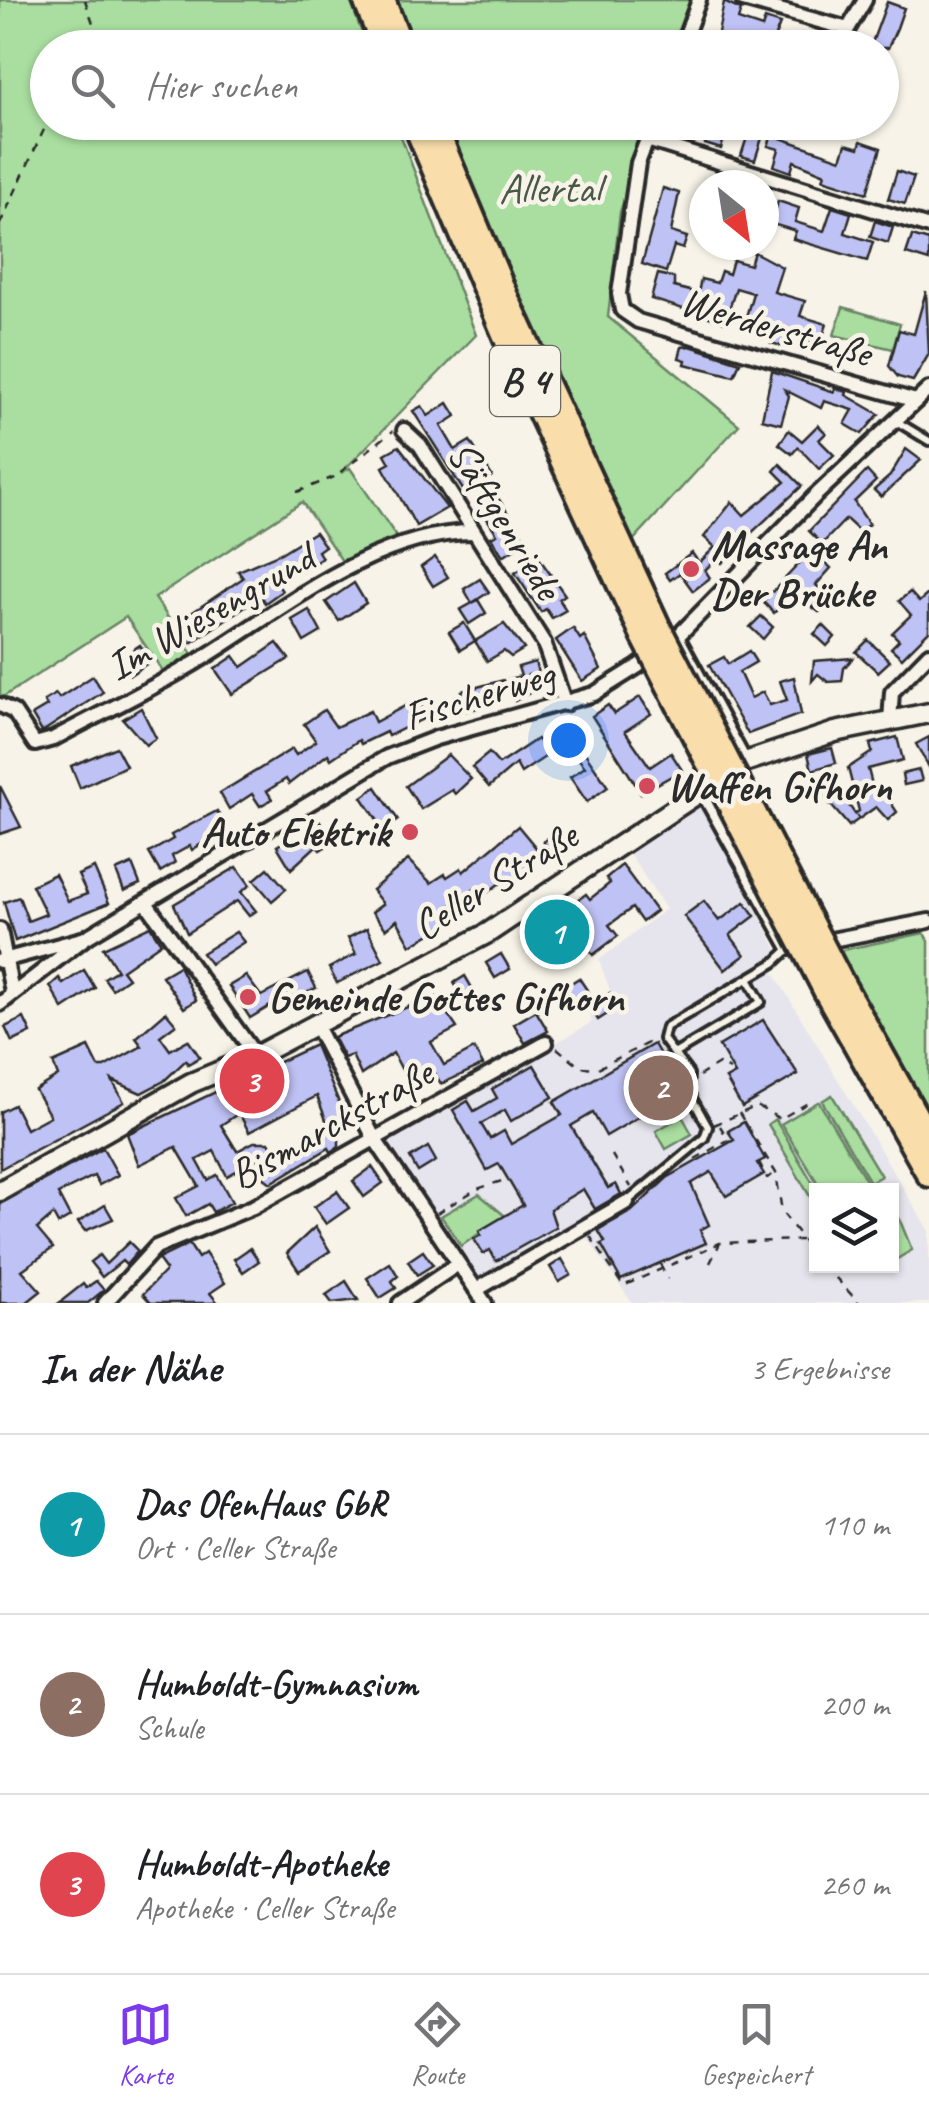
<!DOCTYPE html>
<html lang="de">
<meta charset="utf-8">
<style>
:root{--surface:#fff;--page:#f6f6f6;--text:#202124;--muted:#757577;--line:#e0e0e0;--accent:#7c3aed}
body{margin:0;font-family:Caveat,sans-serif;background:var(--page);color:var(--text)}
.controls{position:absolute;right:30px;bottom:30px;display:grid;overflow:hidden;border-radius:0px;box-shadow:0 2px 8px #0004}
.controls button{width:90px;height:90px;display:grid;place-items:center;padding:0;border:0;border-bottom:2px solid var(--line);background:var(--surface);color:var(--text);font:50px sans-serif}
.compass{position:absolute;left:689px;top:170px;width:90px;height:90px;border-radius:50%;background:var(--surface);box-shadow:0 2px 8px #0004;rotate:150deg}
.you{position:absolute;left:568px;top:740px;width:35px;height:35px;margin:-25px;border:8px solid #fff;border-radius:50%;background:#1a73e8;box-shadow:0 0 0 15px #1a73e833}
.badge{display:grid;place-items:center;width:65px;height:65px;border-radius:50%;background:var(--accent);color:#fff;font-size:32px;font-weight:700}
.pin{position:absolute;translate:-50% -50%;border:5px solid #fff;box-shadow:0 2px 10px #0006}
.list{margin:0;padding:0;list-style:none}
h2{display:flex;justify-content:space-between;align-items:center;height:130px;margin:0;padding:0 40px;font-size:42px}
h2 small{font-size:32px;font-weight:400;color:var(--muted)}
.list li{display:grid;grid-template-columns:65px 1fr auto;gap:30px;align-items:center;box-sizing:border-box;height:180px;padding:0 40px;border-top:2px solid var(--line)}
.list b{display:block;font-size:38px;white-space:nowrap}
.list p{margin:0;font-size:32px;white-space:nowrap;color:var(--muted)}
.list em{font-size:32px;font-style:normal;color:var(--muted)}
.icon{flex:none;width:55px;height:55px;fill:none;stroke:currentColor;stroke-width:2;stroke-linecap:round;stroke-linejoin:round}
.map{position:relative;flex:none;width:929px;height:1303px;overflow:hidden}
.search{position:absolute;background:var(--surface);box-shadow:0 2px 8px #0004;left:30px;right:30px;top:30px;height:110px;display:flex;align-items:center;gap:25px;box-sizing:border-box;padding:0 35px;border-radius:55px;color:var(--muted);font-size:38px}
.sheet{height:670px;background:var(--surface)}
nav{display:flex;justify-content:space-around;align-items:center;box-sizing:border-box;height:140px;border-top:2px solid var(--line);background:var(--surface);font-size:28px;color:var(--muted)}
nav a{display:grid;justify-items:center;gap:5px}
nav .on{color:var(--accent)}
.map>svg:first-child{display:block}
.built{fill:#e6e4ec;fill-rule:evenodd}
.green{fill:#a9dea0;stroke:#6a8466;stroke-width:2.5}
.building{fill:#bfc2f4;stroke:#2b2b2b;stroke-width:2.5;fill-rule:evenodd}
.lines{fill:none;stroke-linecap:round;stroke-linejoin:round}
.lane-casing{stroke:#2b2b2b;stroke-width:14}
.street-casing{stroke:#2b2b2b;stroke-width:20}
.secondary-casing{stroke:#2b2b2b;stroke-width:25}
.highway-casing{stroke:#2b2b2b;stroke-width:30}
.path{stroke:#2b2b2b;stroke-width:2.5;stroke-dasharray:8 8;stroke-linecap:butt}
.lane{stroke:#f7f3e8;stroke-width:6}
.street{stroke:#f7f3e8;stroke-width:12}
.secondary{stroke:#f7f3e8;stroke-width:18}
.highway{stroke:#f9ddab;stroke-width:22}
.highway-bridge-casing{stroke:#2b2b2b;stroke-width:30;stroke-linecap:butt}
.highway-bridge{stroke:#f9ddab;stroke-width:22}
.poi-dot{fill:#d1495b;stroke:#f7f3e8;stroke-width:4}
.labels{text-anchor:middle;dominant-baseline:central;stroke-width:9;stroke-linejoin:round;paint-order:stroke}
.shield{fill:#f7f3e8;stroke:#686764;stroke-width:2.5}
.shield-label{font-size:40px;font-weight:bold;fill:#2b2b2b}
.park-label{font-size:42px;fill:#4a5848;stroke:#f7f3e8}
.street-label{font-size:42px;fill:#2b2b2b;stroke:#f7f3e8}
.poi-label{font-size:42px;font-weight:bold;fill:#2b2b2b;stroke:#f7f3e8;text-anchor:start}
</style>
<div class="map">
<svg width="929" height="1303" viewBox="0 0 929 1303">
<rect width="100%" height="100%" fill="#f7f3e8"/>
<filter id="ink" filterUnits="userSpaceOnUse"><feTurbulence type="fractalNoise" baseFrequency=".01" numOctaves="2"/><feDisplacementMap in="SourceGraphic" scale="20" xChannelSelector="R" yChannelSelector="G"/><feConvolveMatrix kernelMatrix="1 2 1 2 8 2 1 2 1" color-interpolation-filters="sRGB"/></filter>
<g filter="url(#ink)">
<path class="built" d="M703 805 778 952 766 960 929 1231V1303H632L584 1233 486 1290 388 1142 592 1022 586 1006 610 990 599 960 666 909 630 854ZM816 1190H892V1266H816Z"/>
<g class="green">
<polygon points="0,0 350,0 367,47 48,48 48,122 396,123 476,335 341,473 350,468 398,539 342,561 302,502 155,598 193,655 164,673 126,617 0,699"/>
<polygon points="397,0 692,0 676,48 416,47"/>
<polygon points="446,123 650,123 620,212 608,317 739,425 629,545 528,325"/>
<polygon points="843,307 900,324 893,349 834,335"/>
<polygon points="924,933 929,941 929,1120 833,952"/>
<polygon points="832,1095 881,1176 870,1182 822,1101"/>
<polygon points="818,1102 819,1102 872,1190 822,1190 781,1124"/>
<polygon points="682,1116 692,1134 666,1149 656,1131"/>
<polygon points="775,1119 817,1190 816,1207 768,1124"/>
<polygon points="479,1194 505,1216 461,1246 441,1216"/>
<polygon points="892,1201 912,1250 892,1262"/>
</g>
<g class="building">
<polygon points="724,2 741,10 738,20 762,28 765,19 780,24 770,48 746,48 717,38"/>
<polygon points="887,2 904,8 897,28 888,48 870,48"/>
<polygon points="708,122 729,122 721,149 705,144"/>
<polygon points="748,134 762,138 755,160 741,156"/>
<polygon points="772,135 841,159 846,144 859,148 861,141 881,148 867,193 823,179 825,174 794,161 791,172 774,166 779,149 768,146"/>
<polygon points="897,171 914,177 905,204 888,199"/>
<polygon points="663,188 679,193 671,232 687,237 683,249 674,246 666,272 642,264"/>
<polygon points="778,201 799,208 795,222 824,231 832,207 851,213 845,233 873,242 867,261 793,239 796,231 772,224"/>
<polygon points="875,221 893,227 888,243 870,237"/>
<polygon points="912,236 929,241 929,261 906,254"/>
<polygon points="754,252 782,267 774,292 805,301 800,316 827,324 820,345 791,336 788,348 771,343 773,336 743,327 753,293 736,288 725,322 651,299 658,274 674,278 674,287 698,293 701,279 717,283 721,271 729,274 733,260 750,265"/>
<polygon points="926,291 929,354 913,381 898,377 889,366 899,330 914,334"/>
<polygon points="690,346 740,362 734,376 685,364 686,360 679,358 682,347"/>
<polygon points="772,371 834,392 835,388 847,392 846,395 879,414 862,434 845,424 853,410 824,401 821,408 785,390 789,396 781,424 762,419"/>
<polygon points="448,403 456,416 441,426 455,450 470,441 492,476 465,493 413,411 422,406 428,416"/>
<polygon points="818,425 826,433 819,440 834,455 819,469 798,447 792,454 779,444 789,430 802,441"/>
<polygon points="399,446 447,508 416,526 383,467 390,463 385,454"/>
<polygon points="906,449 921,460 881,497 874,490 890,476"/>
<polygon points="780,464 802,486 745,539 740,534 727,548 733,552 722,563 717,558 705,570 710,578 693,591 680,573 670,580 665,573 692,553 699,563 715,547 704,537 732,502 744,515 785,482 774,471"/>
<polygon points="867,471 876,481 854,502 869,524 860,532 846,519 822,544 809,531"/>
<polygon points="496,495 526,541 503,556 491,537 497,534 479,506"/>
<polygon points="315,532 325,546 318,551 322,558 302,571 297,564 274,579 282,591 265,603 260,596 191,643 178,622 243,578 238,571 281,553"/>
<polygon points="812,550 831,568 816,585 831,600 819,612 793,593 774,613 763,602"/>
<polygon points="435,557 448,577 433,586 421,567"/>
<polygon points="539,558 565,595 559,599 566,610 552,618 546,609 541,612 515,573"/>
<polygon points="480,579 489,592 472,603 464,589"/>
<polygon points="354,583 366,603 339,621 326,602"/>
<polygon points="910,592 919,602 929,593 929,631 902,658 891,648 899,640 892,633 911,615 899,601"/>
<polygon points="478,600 486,613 469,624 460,610"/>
<polygon points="309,610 321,632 304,642 292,620"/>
<polygon points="761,616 773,627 763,639 750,627"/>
<polygon points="464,623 475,641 504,624 524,649 511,657 504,651 487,661 475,641 460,650 449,632"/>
<polygon points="823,625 835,637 827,646 814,634"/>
<polygon points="573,628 580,639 584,636 601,669 582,681 556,640"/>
<polygon points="868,640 890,661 878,672 856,652"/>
<polygon points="277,643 289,659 232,694 215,669 234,656 242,667"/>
<polygon points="140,645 151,661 130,675 119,659"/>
<polygon points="749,651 756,662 739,672 751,698 763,692 770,705 787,700 780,681 794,677 801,714 748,734 709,665 724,657 728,664"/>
<polygon points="853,658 844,668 842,681 828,682 818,674 812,681 814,661"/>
<polygon points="535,662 538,672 528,675 533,691 515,701 509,679 521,676 518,667"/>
<polygon points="93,676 103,692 42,732 32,715 47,706 44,701 56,694 59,698"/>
<polygon points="504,680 488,693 491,704 467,711 462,691"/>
<polygon points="640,697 651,714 625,731 650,767 671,753 682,770 641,793 592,716 608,705 614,714"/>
<polygon points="418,699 427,717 388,736 386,732 361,744 359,740 331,759 328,754 289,784 286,779 267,791 272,799 260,806 252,794 229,809 220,793 292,749 296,755 316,741 304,724 324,710 336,727 370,711 375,722"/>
<polygon points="141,708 156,738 146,745 123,719"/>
<polygon points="573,725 589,745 583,750 608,787 587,802 570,777 585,767 560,736"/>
<polygon points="897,737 903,760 868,769 875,796 882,789 897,812 888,820 876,807 859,819 856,815 859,819 849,826 817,789 831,779 855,814 859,811 848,768 872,752 870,744"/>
<polygon points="929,737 929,767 916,744"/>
<polygon points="537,739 548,755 521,773 516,764 489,787 472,767 489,753 499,764"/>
<polygon points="116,747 126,766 80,788 71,766"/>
<polygon points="832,748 836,763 812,770 808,754"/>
<polygon points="448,755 471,779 455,794 452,790 421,809 406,786"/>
<polygon points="919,770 922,781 904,785 902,774"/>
<polygon points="0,786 21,827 0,834"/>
<polygon points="376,787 398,820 384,830 362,797"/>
<polygon points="217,811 226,828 192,850 190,846 172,856 175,863 160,872 149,853 173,839 171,835"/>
<polygon points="320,822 333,842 320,850 317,845 291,869 277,846 290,838 295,846 311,835 308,829"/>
<polygon points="518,826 537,849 526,859 534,868 507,892 500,883 484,895 478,887 446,908 454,921 411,945 397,920 386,929 372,912 383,904 372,890 408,860 431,883 445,874 447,877 461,868 463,872"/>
<polygon points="559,828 570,843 556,856 543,842"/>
<polygon points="132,864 140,884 124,891 116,871"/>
<polygon points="622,865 656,911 642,922 632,908 609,925 618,936 593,955 579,936 589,929 572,904 586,894 590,899 610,883 606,878"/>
<polygon points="237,867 250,885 241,892 256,911 249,916 237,901 187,933 174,904"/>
<polygon points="94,868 109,903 15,941 4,902 19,897 28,921 46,914 32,885 55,874 68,901 87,894 78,875"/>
<polygon points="268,868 286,889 272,901 254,880"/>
<polygon points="704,901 719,921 745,902 755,916 730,935 745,955 725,970 684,916"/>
<polygon points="552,918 569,941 562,947 544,923"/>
<polygon points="150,926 161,943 122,970 128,978 112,989 104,978 117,970 103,948"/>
<polygon points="367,928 383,960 337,983 329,968 356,954 348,938"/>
<polygon points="236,932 244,942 210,964 202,953"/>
<polygon points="501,954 510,969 495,978 486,963"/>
<polygon points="179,966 196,1000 184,1008 162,976"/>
<polygon points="84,970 95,988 63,1009 50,986 59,978 63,984"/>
<polygon points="308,972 316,988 285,1004 282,999 250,1018 229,986 246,976 261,996"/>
<polygon points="465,976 475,993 464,999 454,983"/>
<polygon points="579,978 591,996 572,1008 560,990"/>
<polygon points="610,993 618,1007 598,1020 590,1006"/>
<polygon points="435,996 457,1028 431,1042 444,1065 474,1049 483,1065 441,1084 433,1070 409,1083 393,1053 361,1075 352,1055 344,1058 333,1037"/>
<polygon points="536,1011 548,1031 525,1043 514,1024"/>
<polygon points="166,1012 176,1024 160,1036 170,1050 188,1040 200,1057 188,1064 186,1060 164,1081 141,1093 112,1080 124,1102 0,1169 0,1112 14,1105 26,1129 50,1116 35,1090 58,1076 53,1063 89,1047 99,1067 104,1067 142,1046 136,1038"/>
<polygon points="24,1018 31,1033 12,1042 5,1027"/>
<polygon points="763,1020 798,1074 742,1107 726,1079 735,1074 719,1046"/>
<polygon points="654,1044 681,1092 606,1136 593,1113 571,1126 608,1188 616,1184 621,1194 595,1209 583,1189 550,1209 556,1227 496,1261 490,1250 483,1254 474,1239 481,1235 479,1231 523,1205 499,1164 487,1170 453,1110 468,1101 474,1111 497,1098 492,1089 534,1065 553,1097 511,1121 505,1110 481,1124 490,1139 504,1131 511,1144 562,1115 554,1102"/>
<path d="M315 1045 350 1129 339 1135V1147L331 1152 329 1148 271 1183 263 1177 265 1170 258 1159 227 1176 214 1151 197 1160 208 1180 217 1175 232 1202 213 1212 208 1204 186 1216 176 1198 199 1186 176 1147 139 1165 127 1134ZM317 1096 329 1128 278 1158 269 1142H254L237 1151 221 1125 239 1113 249 1132Z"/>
<polygon points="744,1122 765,1159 757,1163 764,1174 726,1196 711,1172 691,1184 709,1225 700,1230 706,1243 621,1280 601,1244 605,1242 598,1230 632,1211 667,1178 734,1140 728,1131"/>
<polygon points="428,1147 436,1161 418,1172 410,1158"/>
<polygon points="103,1148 118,1175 99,1185 94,1176 58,1194 70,1217 58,1224 53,1215 37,1229 53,1248 22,1270 41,1291 26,1303 0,1303 0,1204"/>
<polygon points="372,1167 383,1183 364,1197 353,1181"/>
<polygon points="337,1191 349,1208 326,1224 314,1207"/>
<polygon points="105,1205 113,1219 85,1231 78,1222"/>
<polygon points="315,1227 330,1251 299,1271 287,1253"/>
<polygon points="129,1242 138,1251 126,1265 122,1261 102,1277 90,1262 99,1255 106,1264"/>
<polygon points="189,1244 198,1258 205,1253 225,1283 210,1293 218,1303 151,1303 143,1294 166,1270 158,1259"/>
<polygon points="250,1248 259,1261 243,1272 234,1259"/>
<polygon points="423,1251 433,1265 417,1275 408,1261"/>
<polygon points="562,1259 571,1275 559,1282 550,1267"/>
<polygon points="390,1263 398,1276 392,1281 396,1288 380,1298 367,1278"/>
<polygon points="96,1281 104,1290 88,1303 59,1303 83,1284 86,1288"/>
<polygon points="346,1281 358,1300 332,1303 326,1295"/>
</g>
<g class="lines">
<g class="lane-casing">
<g id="lane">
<polyline points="896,421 929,441"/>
<polyline points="674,1054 761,1002 748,979"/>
<polyline points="628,1201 704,1138 708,1127 688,1091 689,1074 663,1039 666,1027 774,963 790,948"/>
</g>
</g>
<g class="street-casing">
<g id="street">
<polyline points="743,0 848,29 865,0"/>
<polyline points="681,48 699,0"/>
<polyline points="654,122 638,163 619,294 622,310 638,321 916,401"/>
<polyline points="647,140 929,227"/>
<polyline points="404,430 420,445 544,643 565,704"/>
<polyline points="677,637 745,762"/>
<path d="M0 705 14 712 35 744 53 739C103 712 155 688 203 658 284 608 374 533 473 532"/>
<polyline points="890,721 892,692 929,654"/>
<polyline points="701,789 790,948 929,921"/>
<polyline points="147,904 256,1056"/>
<polyline points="0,930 12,992"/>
<polyline points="0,961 82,939"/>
<polyline points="0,1004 85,938 387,757 436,738 594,694 637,667 677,637 815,496 929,389"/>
<polyline points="315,1024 374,1138 485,1303"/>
<polyline points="476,1290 627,1202"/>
<polyline points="105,1303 156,1247 253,1207 546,1043"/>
<polyline points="400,1303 458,1264"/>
</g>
</g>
<g class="secondary-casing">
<polyline id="secondary" points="0,1191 191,1083 256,1056 488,933 745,762 835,732 929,713"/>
</g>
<g class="highway-casing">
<g id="highway">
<polyline points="365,0 384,48"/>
<polyline points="383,0 402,48"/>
<polyline points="414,122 507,341 643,636"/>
<polyline points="433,122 505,294 659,628"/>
<polyline points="842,983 929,1139"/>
<polyline points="826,992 929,1175"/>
</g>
</g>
<g class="path">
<polyline points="85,0 94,26 85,48"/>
<polyline points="0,224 48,121"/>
<polyline points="297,492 334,477 393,431"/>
<polyline points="557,1048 580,1067 598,1068 654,1040"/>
<polyline points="699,1076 719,1064 730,1070"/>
<polyline points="739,1113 776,1173 782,1212 816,1257"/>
<polyline points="714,1125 757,1106 780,1119 813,1100"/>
<polyline points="720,1126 730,1142"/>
<polyline points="612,1155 631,1187"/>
<polyline points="695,1159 728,1140"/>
<polyline points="759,1162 767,1178 776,1173"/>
<polyline points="437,1213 477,1189 508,1179"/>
<polyline points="590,1236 623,1286 720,1243"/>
<polyline points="710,1263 720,1243 801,1240"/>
<polyline points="660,1264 668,1279"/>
<polyline points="825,1266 859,1303"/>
</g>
<use href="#lane" class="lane"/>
<use href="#street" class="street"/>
<use href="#secondary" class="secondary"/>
<use href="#highway" class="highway"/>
<g class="highway-bridge-casing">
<g id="highway-bridge">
<polyline points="659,628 842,983"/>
<polyline points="643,636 826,992"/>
</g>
</g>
<use href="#highway-bridge" class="highway-bridge"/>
</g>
</g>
<g class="poi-dot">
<circle cx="691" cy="569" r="10"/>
<circle cx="647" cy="786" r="10"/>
<circle cx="410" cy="832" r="10"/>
<circle cx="248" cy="997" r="10"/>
</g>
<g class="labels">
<rect class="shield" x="490" y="346" width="70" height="70" rx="8"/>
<g class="shield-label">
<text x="525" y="381">B 4</text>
</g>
<g class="park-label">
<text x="550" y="188">Allertal</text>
</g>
<g class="street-label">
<text transform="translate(776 327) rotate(16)">Werderstraße</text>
<text transform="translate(505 520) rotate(58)">Säftgenriede</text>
<text transform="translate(210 612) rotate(-30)">Im Wiesengrund</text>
<text transform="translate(479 695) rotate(-17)">Fischerweg</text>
<text transform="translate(495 881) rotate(-32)">Celler Straße</text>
<text transform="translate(331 1124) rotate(-29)">Bismarckstraße</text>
</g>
<g class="poi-label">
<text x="711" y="545">Massage An<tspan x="711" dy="48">Der Brücke</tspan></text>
<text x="667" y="786">Waffen Gifhorn</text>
<text x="390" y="832" text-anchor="end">Auto Elektrik</text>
<text x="268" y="997">Gemeinde Gottes Gifhorn</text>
</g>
</g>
</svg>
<div class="controls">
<button><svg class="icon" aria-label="layers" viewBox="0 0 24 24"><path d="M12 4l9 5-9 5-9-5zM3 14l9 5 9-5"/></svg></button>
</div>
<svg class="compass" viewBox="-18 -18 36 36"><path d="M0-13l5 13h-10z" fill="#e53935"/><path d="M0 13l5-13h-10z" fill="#757577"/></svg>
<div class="you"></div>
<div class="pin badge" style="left:557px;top:932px;background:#0f9aa8">1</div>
<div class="pin badge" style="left:661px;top:1088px;background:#8d6e63">2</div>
<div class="pin badge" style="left:252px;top:1081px;background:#e0444e">3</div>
<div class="search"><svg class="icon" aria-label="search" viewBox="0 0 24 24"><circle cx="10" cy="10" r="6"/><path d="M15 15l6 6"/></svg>Hier suchen</div>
</div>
<section class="sheet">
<h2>In der Nähe<small>3 Ergebnisse</small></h2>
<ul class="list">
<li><span class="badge" style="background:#0f9aa8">1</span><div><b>Das OfenHaus GbR</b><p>Ort · Celler Straße</p></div><em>110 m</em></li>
<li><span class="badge" style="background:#8d6e63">2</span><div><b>Humboldt-Gymnasium</b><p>Schule</p></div><em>200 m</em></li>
<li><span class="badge" style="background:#e0444e">3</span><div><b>Humboldt-Apotheke</b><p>Apotheke · Celler Straße</p></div><em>260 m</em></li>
</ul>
</section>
<nav>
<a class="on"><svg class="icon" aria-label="map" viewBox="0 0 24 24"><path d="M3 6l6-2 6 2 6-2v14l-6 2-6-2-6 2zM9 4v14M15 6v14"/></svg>Karte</a>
<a><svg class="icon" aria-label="directions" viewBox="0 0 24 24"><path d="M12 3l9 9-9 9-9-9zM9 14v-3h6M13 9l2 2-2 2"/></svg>Route</a>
<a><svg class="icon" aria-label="saved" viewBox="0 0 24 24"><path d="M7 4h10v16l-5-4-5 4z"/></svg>Gespeichert</a>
</nav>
